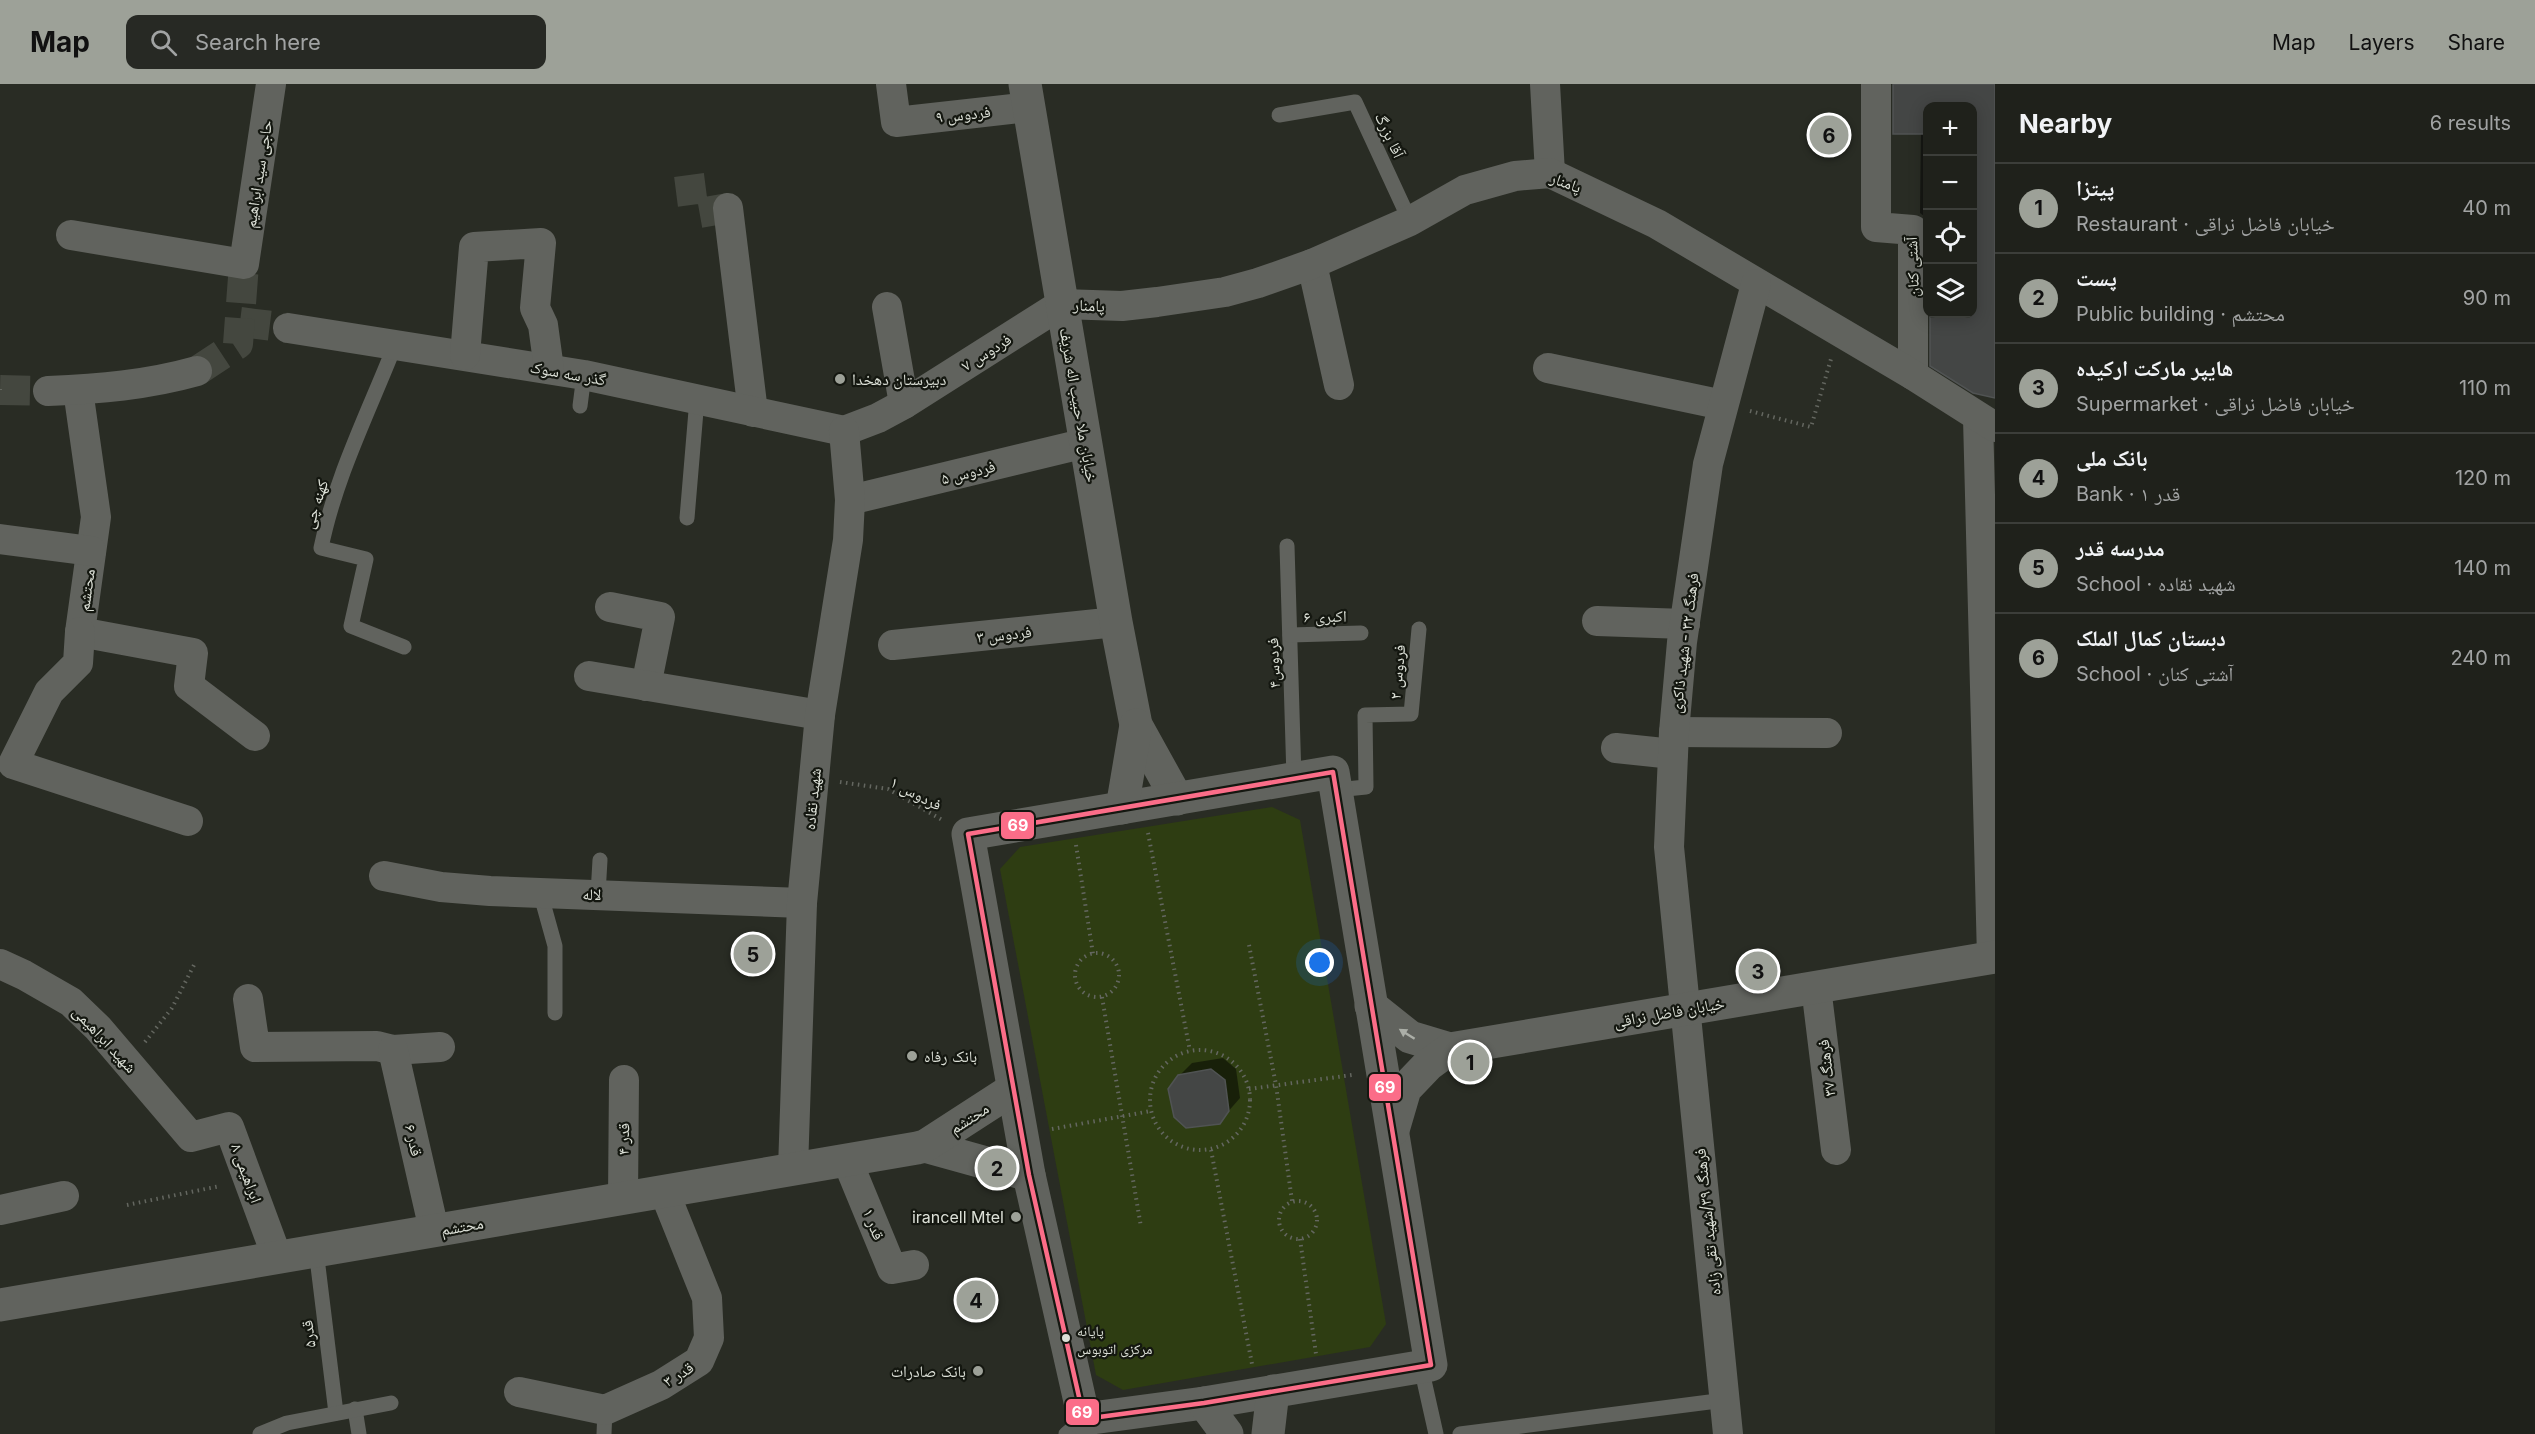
<!DOCTYPE html>
<meta charset="utf-8">
<style>
:root{--surface:#1f211b;--page:#272924;--text:#f1f3f6;--muted:#a1a3a3;--line:#3c3e3a;--accent:#9da198}
body{margin:0;font-family:Inter,"Noto Naskh Arabic",sans-serif;background:var(--page);color:var(--text)}
.controls{position:absolute;right:18px;top:18px;display:grid;overflow:hidden;border-radius:12px;box-shadow:0 3px 15px #0003}
.controls button{width:54px;height:54px;display:grid;place-items:center;padding:0;border:0;border-bottom:2px solid var(--line);background:var(--surface);color:var(--text);font:30px sans-serif}
.you{position:absolute;left:1320px;top:879px;width:21px;height:21px;margin:-15px;border:4px solid #fff;border-radius:50%;background:#1a73e8;box-shadow:0 0 0 9px #1a73e833}
.badge{display:grid;place-items:center;width:39px;height:39px;border-radius:50%;background:var(--accent);color:#111;font-size:20px;font-weight:700}
.pin{position:absolute;translate:-50% -50%;border:3px solid #fff;box-shadow:0 2px 6px #0006}
.list{margin:0;padding:0;list-style:none}
h2{display:flex;justify-content:space-between;align-items:center;height:78px;margin:0;padding:0 24px;font-size:26px}
h2 small{font-size:20px;font-weight:400;color:var(--muted)}
.list li{display:grid;grid-template-columns:39px 1fr auto;gap:18px;align-items:center;box-sizing:border-box;height:90px;padding:0 24px;border-top:2px solid var(--line)}
.list b{display:block;font-size:22px;white-space:nowrap}
.list p{margin:0;font-size:20px;white-space:nowrap;color:var(--muted)}
.list em{font-size:20px;font-style:normal;color:var(--muted)}
.icon{flex:none;width:33px;height:33px;fill:none;stroke:currentColor;stroke-width:2;stroke-linecap:round;stroke-linejoin:round}
.map{position:relative;flex:none;width:1995px;height:1350px;overflow:hidden}
header{display:flex;align-items:center;gap:36px;box-sizing:border-box;height:84px;padding:0 30px;background:var(--accent);color:#111}
header strong{font-size:28px}
nav{display:flex;gap:33px;margin-inline-start:auto;font-size:21px}
.search{width:420px;height:54px;background:var(--page);display:flex;align-items:center;gap:15px;box-sizing:border-box;padding:0 21px;border-radius:12px;color:var(--muted);font-size:22px}
main{display:flex}
aside{flex:1;background:var(--surface)}
.map>svg:first-child{display:block}
.green{fill:#2e3d12}
.shadow{fill:#0007}
.building{fill:#444645;stroke:#505353;stroke-width:1.5}
.lines{fill:none;stroke-linecap:round;stroke-linejoin:round}
.minor-tunnel{stroke:#44473f;stroke-width:30;stroke-dasharray:30 15;stroke-linecap:butt}
.path{stroke:#646760;stroke-width:4;stroke-dasharray:1.5 4.5;stroke-linecap:butt}
.service{stroke:#61635e;stroke-width:15}
.minor{stroke:#61635e;stroke-width:30}
.secondary{stroke:#61635e;stroke-width:33}
.bus-1-casing{stroke:#141710;stroke-width:9}
.bus-1{stroke:#fb6d88;stroke-width:4.5}
.oneway{fill:#abaea7}
.poi-dot{fill:#9da198;stroke:#141710;stroke-width:2}
.bus-dot{fill:#dce0d7;stroke:#141710;stroke-width:2}
.labels{text-anchor:middle;dominant-baseline:central;stroke-width:4.5;stroke-linejoin:round;paint-order:stroke}
.bus-label{font-size:14px;fill:#dce0d7;stroke:#141710;text-anchor:start}
.street-label{font-size:16px;fill:#dce0d7;stroke:#141710}
.poi-label{font-size:16px;fill:#dce0d7;stroke:#141710;text-anchor:start}
.line-badge{stroke:#141710;stroke-width:2}
.badge-label{font-size:16px;text-anchor:middle;font-weight:bold;fill:#fff}
</style>
<header>
<strong>Map</strong>
<div class="search"><svg class="icon" aria-label="search" viewBox="0 0 24 24"><circle cx="10" cy="10" r="6"/><path d="M15 15l6 6"/></svg>Search here</div>
<nav><a>Map</a><a>Layers</a><a>Share</a></nav>
</header>
<main>
<div class="map">
<svg width="1995" height="1350" viewBox="0 0 1995 1350">
<rect width="100%" height="100%" fill="#292c24"/>
<polygon class="green" points="1272,723 1300,736 1386,1240 1370,1263 1123,1306 1096,1291 1000,785 1020,763"/>
<g class="shadow">
<polygon points="1895,0 1995,0 1995,312 1932,281 1932,230 1972,230 1972,22 1928,22 1928,135 1920,129 1921,49"/>
<polygon points="1223,974 1236,985 1240,1014 1219,1038 1179,992 1192,979"/>
</g>
<g class="building">
<polygon points="1893,0 1995,0 1995,314 1973,309 1930,282 1930,230 1972,230 1972,22 1928,22 1928,50 1893,50"/>
<polygon points="1211,985 1225,996 1229,1027 1220,1040 1186,1044 1174,1033 1168,1005 1178,991"/>
</g>
<g class="lines">
<g class="minor-tunnel">
<polyline points="689,91 694,130 728,124"/>
<polyline points="240,238 288,244"/>
<polyline points="197,287 238,260 244,180"/>
<polyline points="0,306 48,307"/>
</g>
<g class="path">
<polyline points="0,305 0,306"/>
<polyline points="1750,327 1811,343 1831,275"/>
<polyline points="840,698 888,705 944,737"/>
<polyline points="1148,749 1190,967"/>
<polyline points="1076,761 1093,870"/>
<polyline points="1249,861 1276,1001 1292,1117"/>
<circle cx="1097" cy="891" r="22"/>
<polyline points="1102,913 1141,1143"/>
<polyline points="145,958 172,924 194,881"/>
<circle cx="1200" cy="1016" r="50"/>
<polyline points="1249,1005 1352,991"/>
<polyline points="1052,1045 1151,1027"/>
<polyline points="1211,1066 1252,1280"/>
<circle cx="1298" cy="1136" r="19"/>
<polyline points="127,1121 220,1102"/>
<polyline points="1300,1155 1316,1270"/>
</g>
<g class="service">
<polyline points="1279,31 1355,18 1410,137"/>
<path d="M395 261C369 327 335 394 321 464L366 475 351 542 404 563"/>
<polyline points="580,322 584,291"/>
<polyline points="687,434 697,315"/>
<polyline points="1287,462 1294,694"/>
<polyline points="1290,551 1361,549"/>
<polyline points="1336,706 1366,703 1365,631 1411,630 1419,545"/>
<polyline points="540,808 555,862 555,929"/>
<polyline points="598,810 600,776"/>
<polyline points="316,1166 336,1329"/>
<polyline points="1421,1283 1436,1350"/>
<polyline points="355,1325 359,1350"/>
<polyline points="260,1350 287,1339 391,1319"/>
<polyline points="604,1350 605,1326"/>
<polyline points="1066,1350 1084,1335"/>
<polyline points="1460,1350 1725,1316"/>
</g>
<g class="minor">
<polyline points="891,0 896,38 1029,23"/>
<polyline points="1545,0 1550,89"/>
<polyline points="1876,0 1876,143 1913,146 1913,291"/>
<polyline points="728,124 753,328"/>
<polyline points="71,151 244,180 271,0"/>
<polyline points="1312,180 1339,301"/>
<polyline points="887,223 904,320"/>
<polyline points="288,244 584,291 844,347"/>
<polyline points="465,271 474,163 541,159 535,224 543,241 549,285"/>
<polyline points="1548,284 1723,321"/>
<polyline points="78,306 96,433 80,548 193,569 189,602 255,652"/>
<path d="M48 307C99 305 147 301 197 287"/>
<polyline points="1978,334 1992,873"/>
<polyline points="844,347 878,334 904,320 1062,220 1122,222 1157,218 1225,208 1258,199 1312,180 1410,137 1465,106 1515,92 1550,89 1657,140 1913,291 1995,343"/>
<polyline points="850,416 1086,359"/>
<polyline points="0,455 91,467"/>
<polyline points="610,523 660,533 646,602"/>
<polyline points="1597,537 1685,540"/>
<polyline points="80,548 78,579 49,608 13,680 188,737"/>
<polyline points="893,561 1116,538"/>
<polyline points="589,592 820,631"/>
<polyline points="1674,648 1827,649"/>
<polyline points="1616,664 1673,670"/>
<polyline points="384,792 441,803 490,807 802,819"/>
<polyline points="0,880 24,891 71,918 98,944 191,1053 229,1043 277,1173"/>
<polyline points="1816,903 1836,1066"/>
<polyline points="248,915 255,963 377,962 393,966 440,963"/>
<polyline points="393,966 434,1146"/>
<polyline points="847,1076 892,1185 914,1181"/>
<polyline points="793,1085 802,819 820,631 848,456 850,416 844,347"/>
<polyline points="623,1114 624,996"/>
<polyline points="0,1126 64,1112"/>
<polyline points="519,1308 605,1326 661,1301 699,1277 709,1254 707,1214 664,1107"/>
<polyline points="1728,1350 1669,763 1674,648 1682,558 1708,380 1756,200"/>
</g>
<g class="secondary">
<polyline points="1025,0 1116,538 1136,641 1177,715"/>
<polygon points="1333,688 1431,1281 1204,1319 1084,1335 1029,1091 968,750"/>
<polyline points="1122,724 1136,641"/>
<polyline points="1371,922 1410,953 1450,965"/>
<polyline points="1393,1046 1405,1005 1428,981 1450,965 1995,873"/>
<polyline points="925,1062 1029,1091"/>
<polyline points="0,1221 917,1064 925,1062 1013,1005"/>
<polyline points="1204,1319 1227,1350"/>
<polyline points="1268,1350 1273,1307"/>
</g>
<g class="bus-1-casing">
<polygon id="bus-1" points="1333,688 1431,1281 1204,1319 1084,1335 1029,1091 968,750"/>
</g>
<use href="#bus-1" class="bus-1"/>
</g>
<defs><path id="oneway-solid" d="M-6-.8H1V-3.2L6.5 0L1 3.2V.8H-6Z" transform="scale(1.5)"/></defs>
<use class="oneway" href="#oneway-solid" transform="translate(1407 950) rotate(-148)"/>
<g class="poi-dot">
<circle cx="840" cy="295" r="6"/>
<circle cx="912" cy="972" r="6"/>
<circle cx="1016" cy="1133" r="6"/>
<circle cx="978" cy="1287" r="6"/>
</g>
<circle class="bus-dot" cx="1066" cy="1254" r="5"/>
<g class="labels">
<g class="bus-label">
<text x="1077" y="1246">پایانه<tspan x="1077" dy="18">مرکزی اتوبوس</tspan></text>
</g>
<g class="street-label">
<text transform="translate(963 30) rotate(-6)">فردوس ۹</text>
<text transform="translate(1390 51) rotate(65)">آقا بزرگ</text>
<text transform="translate(258 90) rotate(-81)">حاجی سید ابراهیم</text>
<text transform="translate(1566 98) rotate(21)">پامنار</text>
<text transform="translate(1912 183) rotate(-92)">آشتی کنان</text>
<text transform="translate(1089 221) rotate(3)">پامنار</text>
<text transform="translate(986 268) rotate(-32)">فردوس ۷</text>
<text transform="translate(568 289) rotate(10)">گذر سه سوک</text>
<text transform="translate(1079 321) rotate(80)">خیابان ملا حبیب اله شریف</text>
<text transform="translate(968 388) rotate(-14)">فردوس ۵</text>
<text transform="translate(315 420) rotate(-72)">کهنه چی</text>
<text transform="translate(86 506) rotate(-82)">محتشم</text>
<text transform="translate(1325 532) rotate(-1)">اکبری ۶</text>
<text transform="translate(1004 550) rotate(-6)">فردوس ۳</text>
<text transform="translate(1684 559) rotate(-83)">فرهنگ ۳۲ - شهید ذاکری</text>
<text transform="translate(1273 579) rotate(-92)">فردوس۴</text>
<text transform="translate(1397 588) rotate(-85)">فردوس ۲</text>
<text transform="translate(916 709) rotate(27)">فردوس ۱</text>
<text transform="translate(812 715) rotate(-84)">شهید نقاده</text>
<text transform="translate(592 810) rotate(2)">لاله</text>
<text transform="translate(1669 928) rotate(-10)">خیابان فاضل نراقی</text>
<text transform="translate(105 955) rotate(47)">شهید ابراهیمی</text>
<text transform="translate(1826 984) rotate(-97)">فرهنگ ۳۷</text>
<text transform="translate(969 1034) rotate(-33)">محتشم</text>
<text transform="translate(623 1055) rotate(-89)">قدر ۴</text>
<text transform="translate(414 1056) rotate(77)">قدر ۶</text>
<text transform="translate(247 1089) rotate(70)">ابراهیمی ۸</text>
<text transform="translate(1707 1138) rotate(-96)">فرهنگ ۳۹/شهید تقی زاده</text>
<text transform="translate(874 1140) rotate(68)">قدر ۱</text>
<text transform="translate(462 1142) rotate(-10)">محتشم</text>
<text transform="translate(308 1250) rotate(-97)">قدر۵</text>
<text transform="translate(678 1290) rotate(-32)">قدر ۳</text>
</g>
<g class="poi-label">
<text x="852" y="295">دبیرستان دهخدا</text>
<text x="924" y="972">بانک رفاه</text>
<text x="1004" y="1133" text-anchor="end">irancell Mtel</text>
<text x="966" y="1287" text-anchor="end">بانک صادرات</text>
</g>
</g>
<g class="line-badge">
<rect x="1000" y="727" width="35" height="29" rx="6" fill="#fb6d88"/>
<rect x="1368" y="989" width="34" height="29" rx="6" fill="#fb6d88"/>
<rect x="1065" y="1314" width="35" height="28" rx="6" fill="#fb6d88"/>
</g>
<g class="badge-label">
<text x="1018" y="747">69</text>
<text x="1385" y="1009">69</text>
<text x="1082" y="1334">69</text>
</g>
</svg>
<div class="controls">
<button>+</button>
<button>−</button>
<button><svg class="icon" aria-label="locate" viewBox="0 0 24 24"><circle cx="12" cy="12" r="6"/><path d="M12 2v4M12 18v4M2 12h4M18 12h4"/></svg></button>
<button><svg class="icon" aria-label="layers" viewBox="0 0 24 24"><path d="M12 4l9 5-9 5-9-5zM3 14l9 5 9-5"/></svg></button>
</div>
<div class="you"></div>
<div class="pin badge" style="left:1470px;top:978px">1</div>
<div class="pin badge" style="left:997px;top:1084px">2</div>
<div class="pin badge" style="left:1758px;top:887px">3</div>
<div class="pin badge" style="left:976px;top:1216px">4</div>
<div class="pin badge" style="left:753px;top:870px">5</div>
<div class="pin badge" style="left:1829px;top:51px">6</div>
</div>
<aside>
<h2>Nearby<small>6 results</small></h2>
<ul class="list">
<li><span class="badge">1</span><div><b>پیتزا</b><p>Restaurant · خیابان فاضل نراقی</p></div><em>40 m</em></li>
<li><span class="badge">2</span><div><b>پست</b><p>Public building · محتشم</p></div><em>90 m</em></li>
<li><span class="badge">3</span><div><b>هایپر مارکت ارکیده</b><p>Supermarket · خیابان فاضل نراقی</p></div><em>110 m</em></li>
<li><span class="badge">4</span><div><b>بانک ملی</b><p>Bank · قدر ۱</p></div><em>120 m</em></li>
<li><span class="badge">5</span><div><b>مدرسه قدر</b><p>School · شهید نقاده</p></div><em>140 m</em></li>
<li><span class="badge">6</span><div><b>دبستان کمال الملک</b><p>School · آشتی کنان</p></div><em>240 m</em></li>
</ul>
</aside>
</main>
